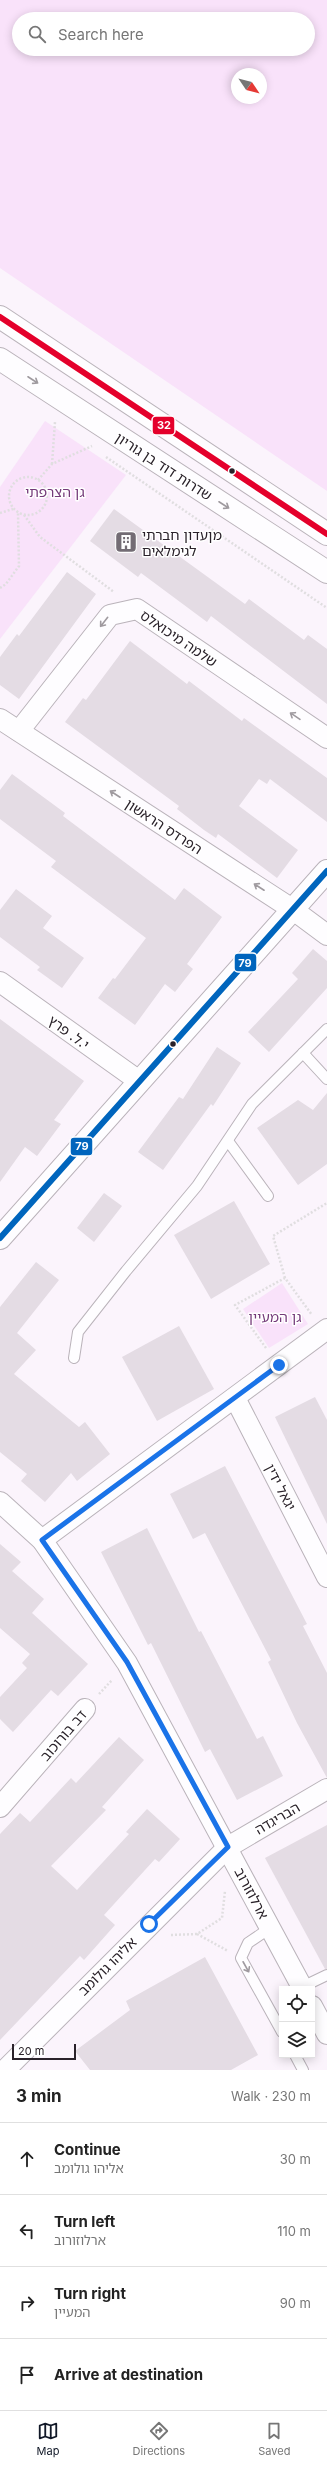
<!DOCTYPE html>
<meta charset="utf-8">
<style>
:root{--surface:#fff;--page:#f6f6f6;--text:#222;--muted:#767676;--line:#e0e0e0;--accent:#111827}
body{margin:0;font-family:Inter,"Noto Sans Hebrew",sans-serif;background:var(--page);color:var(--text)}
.controls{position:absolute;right:12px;bottom:12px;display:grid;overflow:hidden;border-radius:0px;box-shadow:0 2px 10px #0003}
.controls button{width:36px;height:36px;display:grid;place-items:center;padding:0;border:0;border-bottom:1px solid var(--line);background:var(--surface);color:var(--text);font:20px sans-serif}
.compass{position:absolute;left:231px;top:68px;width:36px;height:36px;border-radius:50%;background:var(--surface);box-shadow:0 2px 10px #0003;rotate:125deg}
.scale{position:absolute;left:12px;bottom:10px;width:64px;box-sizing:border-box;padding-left:4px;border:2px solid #2a222a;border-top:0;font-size:11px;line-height:14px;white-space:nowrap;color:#2a222a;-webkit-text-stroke:3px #fff;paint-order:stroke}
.stop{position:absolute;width:12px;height:12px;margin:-9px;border:3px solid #1a73e8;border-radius:50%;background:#fff}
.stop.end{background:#1a73e8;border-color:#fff;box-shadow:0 1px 4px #0008}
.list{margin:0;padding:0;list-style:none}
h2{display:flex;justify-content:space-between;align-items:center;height:52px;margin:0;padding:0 16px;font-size:17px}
h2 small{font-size:13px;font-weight:400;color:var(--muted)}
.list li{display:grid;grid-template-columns:26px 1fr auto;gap:12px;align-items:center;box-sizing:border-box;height:72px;padding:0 16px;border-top:1px solid var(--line)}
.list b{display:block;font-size:15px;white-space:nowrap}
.list p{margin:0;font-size:13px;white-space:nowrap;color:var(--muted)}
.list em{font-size:13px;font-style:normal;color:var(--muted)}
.icon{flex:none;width:22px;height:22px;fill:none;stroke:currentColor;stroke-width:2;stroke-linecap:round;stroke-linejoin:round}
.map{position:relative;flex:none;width:327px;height:2070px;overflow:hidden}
.search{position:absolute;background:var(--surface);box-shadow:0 2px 10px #0003;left:12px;right:12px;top:12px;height:44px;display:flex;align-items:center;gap:10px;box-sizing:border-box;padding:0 14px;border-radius:22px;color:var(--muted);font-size:15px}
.sheet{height:340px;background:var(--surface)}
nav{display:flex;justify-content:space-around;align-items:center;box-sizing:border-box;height:56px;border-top:1px solid var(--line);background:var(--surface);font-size:11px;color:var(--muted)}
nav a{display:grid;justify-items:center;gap:2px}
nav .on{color:var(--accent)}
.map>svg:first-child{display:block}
.green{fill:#f9e2fa;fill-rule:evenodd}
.building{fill:#e4dce4}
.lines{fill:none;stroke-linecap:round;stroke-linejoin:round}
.lane-casing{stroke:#bab3ba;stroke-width:12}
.street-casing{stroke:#bab3ba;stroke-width:22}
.secondary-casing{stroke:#bab3ba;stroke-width:24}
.path{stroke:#e0dee0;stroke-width:2.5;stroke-dasharray:2 2;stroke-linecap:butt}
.lane{stroke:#fefdff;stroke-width:10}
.street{stroke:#fefdff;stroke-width:20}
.secondary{stroke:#fefdff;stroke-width:22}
.bus-1-casing{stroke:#fff;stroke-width:9}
.bus-2-casing{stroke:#fff;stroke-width:9}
.bus-1{stroke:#e4002b;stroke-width:6}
.bus-2{stroke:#0065bd;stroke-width:6}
.oneway{stroke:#9f9a9f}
.route{stroke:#1a73e8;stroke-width:5}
.bus-dot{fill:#2a222a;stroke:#fff;stroke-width:1.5}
.labels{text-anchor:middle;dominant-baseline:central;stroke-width:3;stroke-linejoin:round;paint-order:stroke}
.street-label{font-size:14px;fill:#2a222a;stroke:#fff}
.park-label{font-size:14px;fill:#743a79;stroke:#fff}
.poi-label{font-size:14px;fill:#2a222a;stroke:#fff;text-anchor:start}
.line-badge{stroke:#fff;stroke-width:1.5}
.badge-label{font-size:11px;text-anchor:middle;font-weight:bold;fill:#fff}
</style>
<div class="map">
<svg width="327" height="2070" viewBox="0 0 327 2070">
<rect width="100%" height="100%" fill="#fbf4fc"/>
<g class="green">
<path d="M0 0H327V491L0 268ZM19 19H308V49H19ZM237 74H261V98H237Z"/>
<polygon points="45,421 126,475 0,639 0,487"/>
<polygon points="282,1283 308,1324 269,1348 243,1309"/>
</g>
<g class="building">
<polygon points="114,509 245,604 249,599 304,640 308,635 327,649 327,704 211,616 207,622 141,573 138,577 90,541"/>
<polygon points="67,572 96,594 19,699 0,685 0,657 17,634 19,636"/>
<polygon points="130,641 187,684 189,681 242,721 244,718 327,778 327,822 270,779 267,784 259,779 239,806 298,850 277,878 218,834 216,838 204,830 177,809 179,806 65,722 83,698 86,700"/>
<polygon points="12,774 65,813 63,816 175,900 184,888 222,917 187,964 193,969 175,992 165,984 135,1025 98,998 113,978 115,979 146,938 51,867 56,861 0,819 0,790"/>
<polygon points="16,889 52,916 43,928 84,958 62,988 37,970 40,967 0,937 0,910"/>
<polygon points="313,949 327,961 327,988 269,1052 248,1032 298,979 292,973"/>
<polygon points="0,1019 84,1081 54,1120 61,1124 37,1156 25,1147 0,1182"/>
<polygon points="217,1047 241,1063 213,1106 211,1104 163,1170 138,1152 179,1097 183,1099"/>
<polygon points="327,1093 327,1164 298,1185 257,1128 298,1100 313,1110"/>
<polygon points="104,1193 122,1206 94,1242 77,1228"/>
<polygon points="234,1201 270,1264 211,1299 174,1235"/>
<polygon points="36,1262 59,1280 17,1333 36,1350 14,1374 79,1427 85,1422 110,1454 77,1481 71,1473 45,1502 21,1481 27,1474 0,1452 0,1307"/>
<polygon points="179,1326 214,1389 157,1421 122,1357"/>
<polygon points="315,1397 327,1420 327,1524 275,1417"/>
<polygon points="225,1466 307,1624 303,1626 327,1673 327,1778 297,1723 268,1662 271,1660 205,1533 193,1539 170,1494"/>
<polygon points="147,1528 199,1632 201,1631 257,1739 263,1736 283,1776 237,1800 210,1749 205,1752 151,1643 148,1645 101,1552"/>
<polygon points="0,1544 21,1562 12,1571 44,1599 32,1613 88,1664 58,1696 51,1690 13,1732 0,1719 0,1697 27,1668 22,1663 30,1654 0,1628"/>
<polygon points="119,1737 144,1760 102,1807 106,1810 51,1866 77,1890 129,1834 126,1832 147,1809 180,1839 159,1862 155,1859 104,1915 115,1925 84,1960 80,1956 0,2040 0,1834 20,1813 30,1822 71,1778 76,1783"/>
<polygon points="327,1825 327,1969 325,1969 265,1858"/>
<polygon points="205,1957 258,2055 231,2070 90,2070 75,2051 130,2010 126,2001"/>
</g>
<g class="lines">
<g class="lane-casing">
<g id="lane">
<polyline points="303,1053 327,1079"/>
<polyline points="228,1141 268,1196"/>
<polyline points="74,1358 78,1332 126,1271 197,1186 252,1104 327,1029"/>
<polyline points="270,1928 248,1943 241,1958 282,2032"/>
<polyline points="302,1987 327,1975"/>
<polyline points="295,2055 303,2070"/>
</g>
</g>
<g class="street-casing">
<g id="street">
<polyline points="0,719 292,909 327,935"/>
<polyline points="19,731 110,615 137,609 327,738"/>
<polyline points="0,982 139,1081"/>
<polyline points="235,1398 327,1577"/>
<polyline points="0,1502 42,1540 127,1663 303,1989"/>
<polyline points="42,1540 327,1329"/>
<polyline points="0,1807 85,1709"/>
<polyline points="312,2006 327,2034"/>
<polyline points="5,2070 228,1847 327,1789"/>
</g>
</g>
<g class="secondary-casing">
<g id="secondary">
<polyline points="0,317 327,534"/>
<polyline points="0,359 327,572"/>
<polyline points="0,1238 327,871"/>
</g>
</g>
<g class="path">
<polyline points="106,457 327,608"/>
<polyline points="52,464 55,422"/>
<circle cx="28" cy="496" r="19"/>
<polyline points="38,480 52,464 92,446"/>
<polyline points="0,513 13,509"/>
<polyline points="24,515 40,537 114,592"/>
<polyline points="0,588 6,584 19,566 18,513"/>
<polyline points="285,1278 273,1236 327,1203"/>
<polyline points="266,1348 235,1305 285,1278 312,1315"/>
<polyline points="99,1694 112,1680"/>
<polyline points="197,1934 228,1951"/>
<polyline points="171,1935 197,1934 222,1918 225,1891"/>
</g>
<use href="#lane" class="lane"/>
<use href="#street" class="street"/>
<use href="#secondary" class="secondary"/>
<g class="bus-1-casing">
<polyline id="bus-1" points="0,317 327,534"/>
</g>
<g class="bus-2-casing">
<polyline id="bus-2" points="0,1238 327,871"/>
</g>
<use href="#bus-1" class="bus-1"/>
<use href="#bus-2" class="bus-2"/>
</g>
<defs><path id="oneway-shaft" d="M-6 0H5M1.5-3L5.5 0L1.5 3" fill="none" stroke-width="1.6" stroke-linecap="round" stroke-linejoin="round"/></defs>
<g class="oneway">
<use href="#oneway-shaft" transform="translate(33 380) rotate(33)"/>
<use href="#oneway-shaft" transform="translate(224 505) rotate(33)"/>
<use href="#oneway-shaft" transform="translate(104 622) rotate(128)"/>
<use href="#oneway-shaft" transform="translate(295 716) rotate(-146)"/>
<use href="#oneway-shaft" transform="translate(115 794) rotate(-147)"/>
<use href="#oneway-shaft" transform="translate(259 887) rotate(-147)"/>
<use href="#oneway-shaft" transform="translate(246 1967) rotate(61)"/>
</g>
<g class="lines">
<polyline class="route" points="149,1924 228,1847 127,1662 42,1540 279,1365"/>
</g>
<defs>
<g id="building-square" transform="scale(1.15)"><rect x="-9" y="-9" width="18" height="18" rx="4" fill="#736c74" stroke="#fff"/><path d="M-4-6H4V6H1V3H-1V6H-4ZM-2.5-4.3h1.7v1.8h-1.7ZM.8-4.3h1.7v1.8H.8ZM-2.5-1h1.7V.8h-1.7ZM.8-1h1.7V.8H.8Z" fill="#fff"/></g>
</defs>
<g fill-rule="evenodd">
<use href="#building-square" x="126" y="542"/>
</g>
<g class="bus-dot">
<circle cx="232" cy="471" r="3.5"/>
<circle cx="173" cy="1044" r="3.5"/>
</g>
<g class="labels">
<g class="street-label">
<text transform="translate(164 466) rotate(33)">שדרות דוד בן גוריון</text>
<text transform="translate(179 638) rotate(34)">שלמה מיכואלס</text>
<text transform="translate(164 826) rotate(33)">הפרדס הראשון</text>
<text transform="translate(69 1032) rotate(36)">י.ל. פרץ</text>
<text transform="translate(281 1487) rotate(63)">יגאל ידין</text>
<text transform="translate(63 1735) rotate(-49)">דב בורוכוב</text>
<text transform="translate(277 1818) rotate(-30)">הבריגדה</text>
<text transform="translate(252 1893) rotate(62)">ארלוזורוב</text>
<text transform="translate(107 1966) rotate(-45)">אליהו גולומב</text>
</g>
<g class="park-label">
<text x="55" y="491">גן הצרפתי</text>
<text x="275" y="1316">גן המעיין</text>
</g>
<g class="poi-label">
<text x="142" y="534">מןעדון חברתי<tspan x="142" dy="16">לגימלאים</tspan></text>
</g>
</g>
<g class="line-badge">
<rect x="152" y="416" width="23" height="19" rx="4" fill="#e4002b"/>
<rect x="234" y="953" width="23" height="19" rx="4" fill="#0065bd"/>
<rect x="70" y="1137" width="23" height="19" rx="4" fill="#0065bd"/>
</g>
<g class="badge-label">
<text x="164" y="429">32</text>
<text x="245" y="967">79</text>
<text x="82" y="1150">79</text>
</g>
</svg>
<div class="controls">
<button><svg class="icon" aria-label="locate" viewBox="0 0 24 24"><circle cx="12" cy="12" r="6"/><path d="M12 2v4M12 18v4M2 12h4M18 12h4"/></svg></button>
<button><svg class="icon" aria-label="layers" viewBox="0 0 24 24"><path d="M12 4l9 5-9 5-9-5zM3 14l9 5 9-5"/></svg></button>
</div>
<svg class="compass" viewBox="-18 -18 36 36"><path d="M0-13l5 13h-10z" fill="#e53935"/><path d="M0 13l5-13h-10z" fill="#767676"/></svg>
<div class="scale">20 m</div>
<div class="stop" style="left:149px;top:1924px"></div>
<div class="stop end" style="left:279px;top:1365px"></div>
<div class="search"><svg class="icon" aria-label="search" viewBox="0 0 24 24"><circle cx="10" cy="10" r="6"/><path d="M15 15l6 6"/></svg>Search here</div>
</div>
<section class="sheet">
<h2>3 min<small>Walk · 230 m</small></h2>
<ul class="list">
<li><svg class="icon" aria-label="ahead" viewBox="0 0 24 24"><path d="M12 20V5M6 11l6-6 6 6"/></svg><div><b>Continue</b><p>אליהו גולומב</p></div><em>30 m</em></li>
<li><svg class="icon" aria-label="left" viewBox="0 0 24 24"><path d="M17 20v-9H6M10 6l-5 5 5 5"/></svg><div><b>Turn left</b><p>ארלוזורוב</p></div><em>110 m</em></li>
<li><svg class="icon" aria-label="right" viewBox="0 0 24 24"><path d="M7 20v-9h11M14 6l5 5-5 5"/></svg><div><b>Turn right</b><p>המעיין</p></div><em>90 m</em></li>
<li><svg class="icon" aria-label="arrive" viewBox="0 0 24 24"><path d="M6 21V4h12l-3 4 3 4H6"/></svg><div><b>Arrive at destination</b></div></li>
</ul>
</section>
<nav>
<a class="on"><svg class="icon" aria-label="map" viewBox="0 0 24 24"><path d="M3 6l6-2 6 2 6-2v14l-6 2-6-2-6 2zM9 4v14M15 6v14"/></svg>Map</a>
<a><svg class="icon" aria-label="directions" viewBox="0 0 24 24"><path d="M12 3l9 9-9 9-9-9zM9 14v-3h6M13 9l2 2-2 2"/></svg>Directions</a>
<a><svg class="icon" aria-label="saved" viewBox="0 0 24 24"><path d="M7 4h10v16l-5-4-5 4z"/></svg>Saved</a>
</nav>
